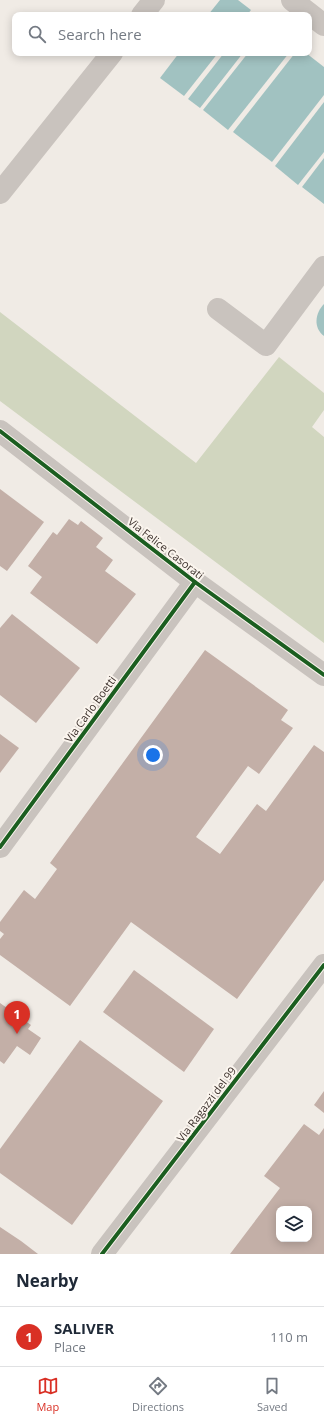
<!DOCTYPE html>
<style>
:root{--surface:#fff;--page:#f2f2f3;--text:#1f2937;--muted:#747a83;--line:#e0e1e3;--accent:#d93025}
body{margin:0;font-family:"Open Sans",sans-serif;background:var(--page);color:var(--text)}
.controls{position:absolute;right:12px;bottom:12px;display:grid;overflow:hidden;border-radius:8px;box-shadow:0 2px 10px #0003}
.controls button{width:36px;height:36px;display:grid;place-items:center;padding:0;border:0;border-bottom:1px solid var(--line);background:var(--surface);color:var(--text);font:20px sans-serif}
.you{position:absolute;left:153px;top:755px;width:14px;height:14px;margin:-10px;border:3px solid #fff;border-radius:50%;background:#1a73e8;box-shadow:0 0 0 6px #1a73e833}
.badge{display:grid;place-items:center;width:26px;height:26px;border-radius:50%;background:var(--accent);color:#fff;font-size:13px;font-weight:700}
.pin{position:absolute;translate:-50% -33px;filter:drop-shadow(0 1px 2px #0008)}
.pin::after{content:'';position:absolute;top:21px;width:14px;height:12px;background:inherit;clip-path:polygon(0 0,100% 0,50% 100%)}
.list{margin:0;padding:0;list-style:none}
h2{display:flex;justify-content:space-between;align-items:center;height:52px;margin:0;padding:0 16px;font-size:17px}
h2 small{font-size:13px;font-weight:400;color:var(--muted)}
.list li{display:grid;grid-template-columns:26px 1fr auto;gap:12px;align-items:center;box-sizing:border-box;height:60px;padding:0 16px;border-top:1px solid var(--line)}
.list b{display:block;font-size:15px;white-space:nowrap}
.list p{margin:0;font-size:13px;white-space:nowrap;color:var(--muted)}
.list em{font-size:13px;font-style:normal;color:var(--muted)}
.icon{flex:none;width:22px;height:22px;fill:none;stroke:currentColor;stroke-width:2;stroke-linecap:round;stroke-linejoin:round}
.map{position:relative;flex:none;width:324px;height:1254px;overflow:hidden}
.search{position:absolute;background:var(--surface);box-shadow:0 2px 10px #0003;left:12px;right:12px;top:12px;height:44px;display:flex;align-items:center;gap:10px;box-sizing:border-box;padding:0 14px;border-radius:8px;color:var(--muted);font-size:15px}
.sheet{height:112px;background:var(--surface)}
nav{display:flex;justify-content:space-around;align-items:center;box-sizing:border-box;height:56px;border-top:1px solid var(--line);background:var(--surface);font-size:11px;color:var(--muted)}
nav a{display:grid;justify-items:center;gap:2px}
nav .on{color:var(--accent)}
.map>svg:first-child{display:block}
.green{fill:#d1d6bf}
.water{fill:#a1c2c1}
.building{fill:#c3afa7;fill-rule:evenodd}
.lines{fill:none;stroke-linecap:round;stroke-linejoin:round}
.minor{stroke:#c9c3be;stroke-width:22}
.cycleway-casing{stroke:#fbf5ee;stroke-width:6}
.cycleway{stroke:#1b5e20;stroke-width:4}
.labels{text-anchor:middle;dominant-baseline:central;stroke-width:4;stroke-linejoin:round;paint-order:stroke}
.street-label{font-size:11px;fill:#3b302b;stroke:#fbf5ee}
</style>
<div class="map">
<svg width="324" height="1254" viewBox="0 0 324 1254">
<rect width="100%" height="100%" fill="#f0ebe5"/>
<polygon class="green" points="0,312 196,463 279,357 324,393 324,410 312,427 324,437 324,643 0,401"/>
<g class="water">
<polygon points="220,0 238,0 251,10 247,15 208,15"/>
<polygon points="179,53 218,53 184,96 160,78"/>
<polygon points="224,53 243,53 200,108 188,99"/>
<polygon points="248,53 289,53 228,130 203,110"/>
<polygon points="295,53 306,53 324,67 324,95 272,162 233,132"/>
<polygon points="324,102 324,152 298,185 275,166"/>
<polygon points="324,158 324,204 302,187"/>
<path d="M324 304V336C313 328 315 313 324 304Z"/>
</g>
<g class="building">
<polygon points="0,489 44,522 7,571 0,566"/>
<polygon points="69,519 78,525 81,521 103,538 96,547 113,560 105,571 136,594 97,644 30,593 42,577 28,566 53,532 57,535"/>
<polygon points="12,614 80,668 36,723 0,695 0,628"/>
<polygon points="205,650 288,710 281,720 293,728 259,774 248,766 196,837 220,854 257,804 266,811 314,745 324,752 324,880 237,999 131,922 70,1006 0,955 0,939 4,934 0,931 0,922 24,890 35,899 57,869 50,863"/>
<polygon points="0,734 19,748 0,773"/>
<polygon points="134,970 214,1029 184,1072 103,1012"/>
<polygon points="0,1003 31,1025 28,1029 41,1038 30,1055 17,1046 4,1064 0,1061"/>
<polygon points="80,1040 163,1101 72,1225 0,1173 0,1149"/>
<polygon points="324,1091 324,1113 314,1105"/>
<path d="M304 1124 319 1135 324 1128V1254H230L280 1188 264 1176ZM279 1209H309V1239H279Z"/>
<polygon points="0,1227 21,1241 38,1254 0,1254"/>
</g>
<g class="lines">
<g class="minor">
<polyline points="292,0 324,25"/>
<polyline points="142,15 154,0"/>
<polyline points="0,193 112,53"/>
<polyline points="218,309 266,345 324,267"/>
<polyline points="0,431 195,582 324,675"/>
<polyline points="0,847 195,582"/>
<polyline points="102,1254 324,965"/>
</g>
<g class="cycleway-casing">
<g id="cycleway">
<polyline points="0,431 195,582 324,675"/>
<polyline points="0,847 195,582"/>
<polyline points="102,1254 324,965"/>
</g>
</g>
<use href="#cycleway" class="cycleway"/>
</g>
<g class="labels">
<g class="street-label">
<text transform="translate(166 548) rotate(38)">Via Felice Casorati</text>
<text transform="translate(90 709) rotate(-54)">Via Carlo Boetti</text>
<text transform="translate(206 1104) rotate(-53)">Via Ragazzi del 99</text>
</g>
</g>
</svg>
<div class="controls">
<button><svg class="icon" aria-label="layers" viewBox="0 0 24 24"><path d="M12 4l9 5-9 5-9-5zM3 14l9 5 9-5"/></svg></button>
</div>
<div class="you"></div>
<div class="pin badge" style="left:17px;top:1034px">1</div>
<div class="search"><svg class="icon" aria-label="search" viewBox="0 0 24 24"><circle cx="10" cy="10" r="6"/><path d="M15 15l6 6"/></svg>Search here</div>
</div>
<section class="sheet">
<h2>Nearby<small></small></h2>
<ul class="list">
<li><span class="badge">1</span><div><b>SALIVER</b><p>Place</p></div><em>110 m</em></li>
</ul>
</section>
<nav>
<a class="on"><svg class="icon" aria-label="map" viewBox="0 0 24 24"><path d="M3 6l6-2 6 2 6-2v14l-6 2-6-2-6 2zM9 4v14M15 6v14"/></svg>Map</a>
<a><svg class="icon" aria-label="directions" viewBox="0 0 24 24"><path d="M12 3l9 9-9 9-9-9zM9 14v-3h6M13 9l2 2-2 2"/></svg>Directions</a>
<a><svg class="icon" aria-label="saved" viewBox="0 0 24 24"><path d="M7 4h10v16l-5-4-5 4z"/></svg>Saved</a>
</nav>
